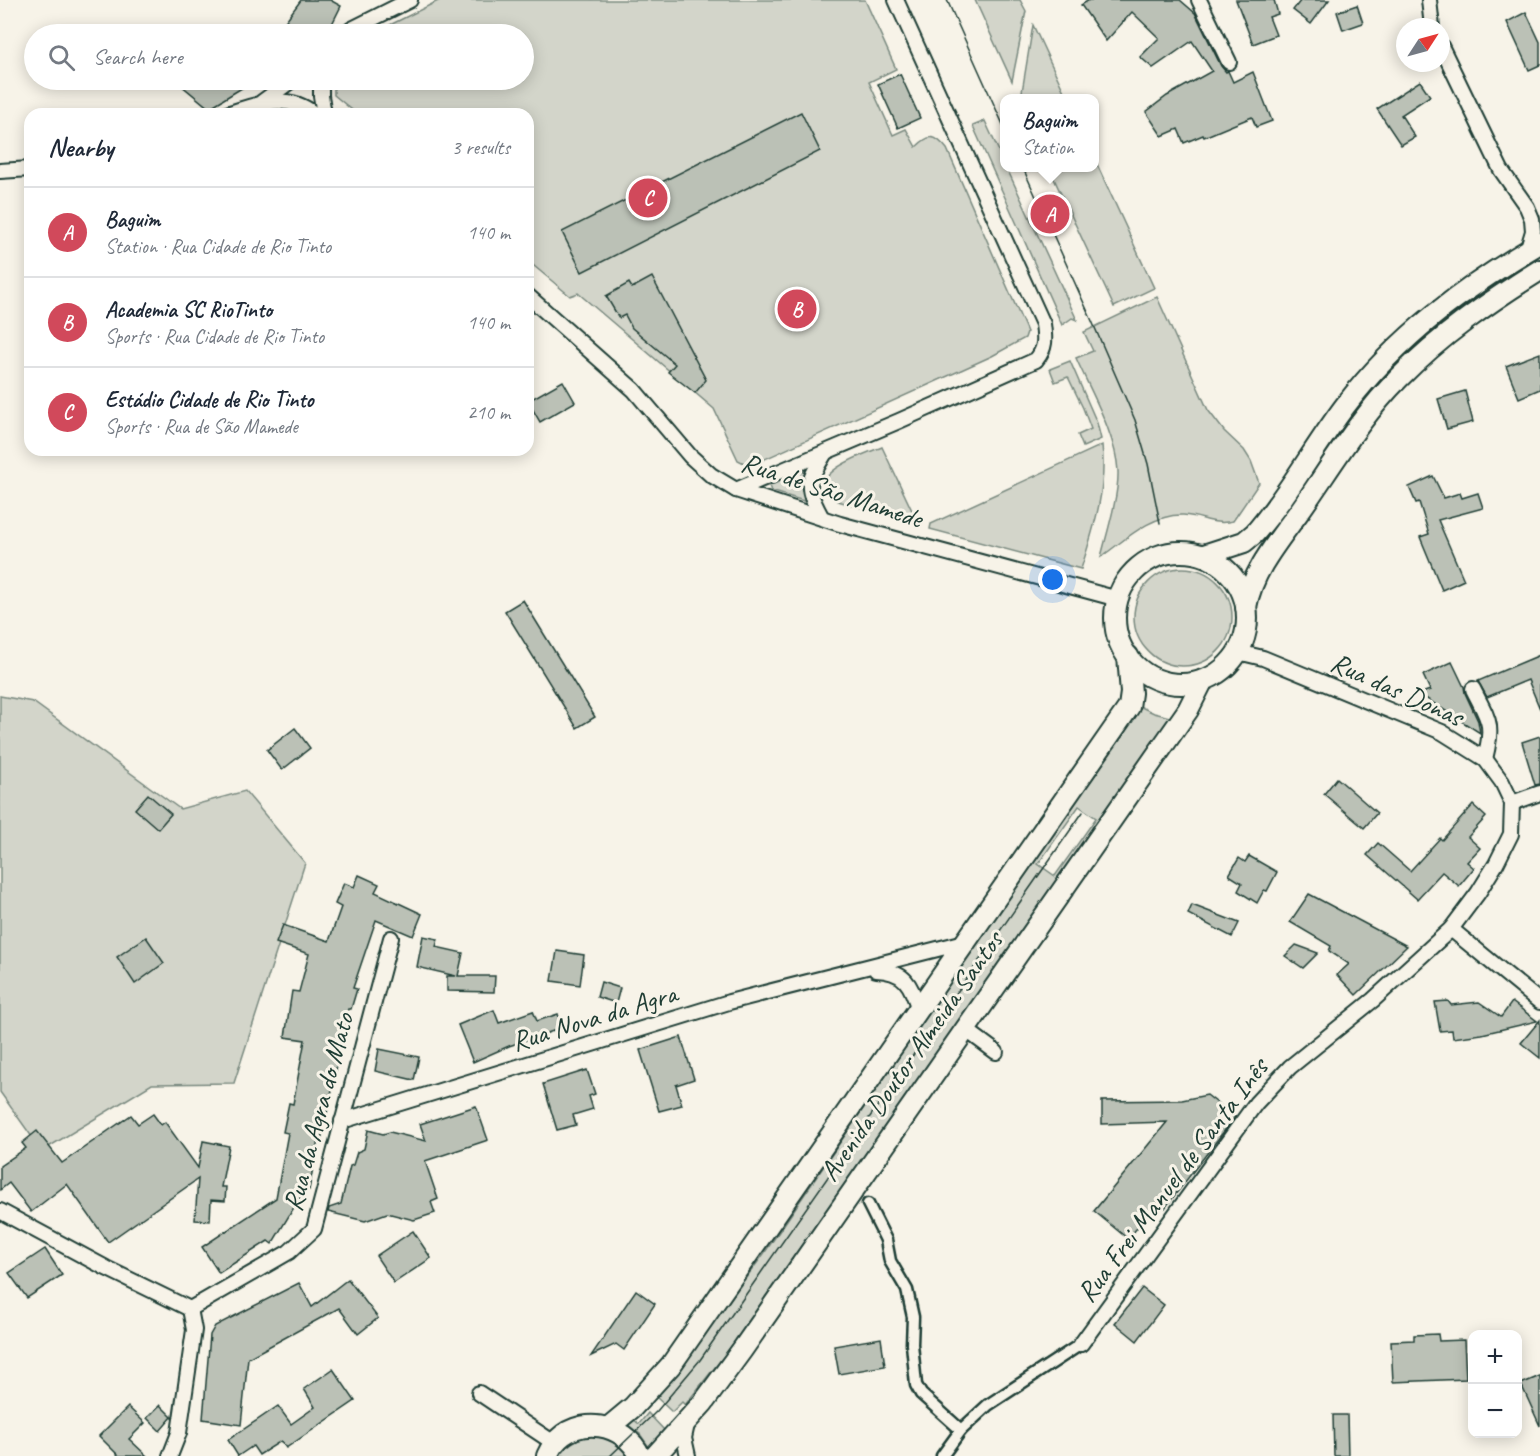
<!DOCTYPE html>
<meta charset="utf-8">
<style>
:root{--surface:#fff;--page:#f6f6f7;--text:#1f2937;--muted:#747a83;--line:#e0e1e3;--accent:#d1495b}
body{margin:0;font-family:Caveat,sans-serif;background:var(--page);color:var(--text)}
.controls{position:absolute;right:18px;bottom:18px;display:grid;overflow:hidden;border-radius:12px;box-shadow:0 3px 15px #0003}
.controls button{width:54px;height:54px;display:grid;place-items:center;padding:0;border:0;border-bottom:2px solid var(--line);background:var(--surface);color:var(--text);font:30px sans-serif}
.compass{position:absolute;left:1396px;top:18px;width:54px;height:54px;border-radius:50%;background:var(--surface);box-shadow:0 3px 15px #0003;rotate:54deg}
.you{position:absolute;left:1053px;top:580px;width:21px;height:21px;margin:-15px;border:4px solid #fff;border-radius:50%;background:#1a73e8;box-shadow:0 0 0 9px #1a73e833}
.badge{display:grid;place-items:center;width:39px;height:39px;border-radius:50%;background:var(--accent);color:#fff;font-size:20px;font-weight:700}
.pin{position:absolute;translate:-50% -50%;border:3px solid #fff;box-shadow:0 2px 6px #0006}
.popup{position:absolute;left:1000px;top:94px;width:99px;height:78px;box-sizing:border-box;display:grid;place-content:center;border-radius:12px;background:var(--surface);filter:drop-shadow(0 2px 4px #0005);font-size:20px;white-space:nowrap;color:var(--muted)}
.popup b{font-size:22px;color:var(--text)}
.popup::after{content:'';position:absolute;left:50%;top:100%;margin-left:-12px;border:12px solid transparent;border-top-color:var(--surface)}
.list{margin:0;padding:0;list-style:none}
h2{display:flex;justify-content:space-between;align-items:center;height:78px;margin:0;padding:0 24px;font-size:26px}
h2 small{font-size:20px;font-weight:400;color:var(--muted)}
.list li{display:grid;grid-template-columns:39px 1fr auto;gap:18px;align-items:center;box-sizing:border-box;height:90px;padding:0 24px;border-top:2px solid var(--line)}
.list b{display:block;font-size:22px;white-space:nowrap}
.list p{margin:0;font-size:20px;white-space:nowrap;color:var(--muted)}
.list em{font-size:20px;font-style:normal;color:var(--muted)}
.icon{flex:none;width:33px;height:33px;fill:none;stroke:currentColor;stroke-width:2;stroke-linecap:round;stroke-linejoin:round}
.map{position:relative;flex:none;width:1540px;height:1456px;overflow:hidden}
.search{position:absolute;background:var(--surface);box-shadow:0 3px 15px #0003;left:24px;top:24px;width:510px;height:66px;display:flex;align-items:center;gap:15px;box-sizing:border-box;padding:0 21px;border-radius:33px;color:var(--muted);font-size:22px}
.panel{position:absolute;background:var(--surface);box-shadow:0 3px 15px #0003;left:24px;top:108px;width:510px;height:348px;border-radius:18px}
.map>svg:first-child{display:block}
.green{fill:#d3d5ca;stroke:#79897f;stroke-width:1.5;fill-rule:evenodd}
.building{fill:#bbc1b6;stroke:#1f3d34;stroke-width:1.5}
.lines{fill:none;stroke-linecap:round;stroke-linejoin:round}
.pedestrian-casing{stroke:#1f3d34;stroke-width:15}
.minor-casing{stroke:#1f3d34;stroke-width:18}
.secondary-casing{stroke:#1f3d34;stroke-width:24}
.pedestrian{stroke:#f7f3e8;stroke-width:10}
.minor{stroke:#f7f3e8;stroke-width:14}
.secondary{stroke:#f7f3e8;stroke-width:20}
.tram{stroke:#1f3d34;stroke-width:1.5}
.labels{text-anchor:middle;dominant-baseline:central;stroke-width:6;stroke-linejoin:round;paint-order:stroke}
.street-label{font-size:28px;fill:#1f3d34;stroke:#f7f3e8}
</style>
<div class="map">
<svg width="1540" height="1456" viewBox="0 0 1540 1456">
<rect width="100%" height="100%" fill="#f7f3e8"/>
<filter id="ink" filterUnits="userSpaceOnUse"><feTurbulence type="fractalNoise" baseFrequency=".0167" numOctaves="2"/><feDisplacementMap in="SourceGraphic" scale="12" xChannelSelector="R" yChannelSelector="G"/><feConvolveMatrix kernelMatrix="1 2 1 2 8 2 1 2 1" color-interpolation-filters="sRGB"/></filter>
<g filter="url(#ink)">
<g class="green">
<path d="M440 0H865L896 69 869 82 893 135 906 129 916 147C929 134 935 134 947 149L1027 332 1025 338 992 356 754 464H746L738 460 714 409 578 293 570 296 528 261V114H357L334 95V80H524V34H372Z"/>
<polygon points="975,0 1020,0 1026,11 1012,81"/>
<polygon points="1033,25 1067,98 1021,98"/>
<polygon points="985,121 1077,320 1072,318 1062,325 973,126"/>
<polygon points="1095,160 1154,288 1114,307 1049,168 1095,168"/>
<path d="M1157 297 1208 410 1224 431 1244 450 1251 461 1259 483 1233 521C1213 526 1203 516 1183 515 1151 514 1125 540 1101 557 1107 533 1119 495 1118 471 1116 435 1091 392 1076 358L1093 351 1084 332Z"/>
<polygon points="1070,361 1097,423 1101,439 1083,447 1078,435 1091,429 1083,408 1068,377 1055,382 1050,369"/>
<path d="M1102 445C1107 489 1094 528 1081 569L930 529 931 524Z"/>
<path d="M882 447 917 521 916 524 838 501C795 477 865 454 882 447Z"/>
<polygon points="802,472 805,472 803,491 806,498 804,501 771,491 769,486"/>
<circle cx="1183" cy="617" r="49"/>
<polygon points="0,696 33,702 180,809 245,791 305,863 234,1083 152,1084 42,1151 0,1092"/>
<path d="M1139 706 1154 713 1170 717V719L727 1352 685 1405 682 1402 672 1412 655 1396 682 1364 763 1255 1033 861 1123 736ZM1079 806 1096 818 1055 876 1038 864Z"/>
<polygon points="648,1413 665,1431 649,1447 640,1434 627,1424 633,1419 639,1424"/>
<path d="M588 1435C607 1435 618 1441 629 1456H559C567 1445 575 1439 588 1435Z"/>
</g>
<g class="building">
<polygon points="301,0 330,0 341,6 327,34 288,34 281,27"/>
<polygon points="1089,0 1180,0 1195,13 1221,66 1226,72 1228,71 1233,82 1253,72 1272,121 1256,127 1252,117 1204,137 1203,135 1184,143 1178,129 1162,136 1146,112 1167,96 1212,71 1192,41 1153,68 1140,57 1159,38 1132,12 1106,41 1081,5"/>
<polygon points="1236,0 1274,0 1278,14 1269,17 1276,35 1253,44"/>
<polygon points="1301,0 1329,0 1311,24 1293,10"/>
<polygon points="1357,5 1363,23 1343,30 1337,12"/>
<polygon points="1526,12 1540,42 1540,65 1529,70 1507,22"/>
<polygon points="900,74 920,118 898,128 878,84"/>
<polygon points="175,80 255,80 209,108"/>
<polygon points="1420,81 1430,96 1401,115 1415,137 1401,145 1377,109"/>
<polygon points="801,112 820,151 582,272 562,232"/>
<polygon points="652,277 706,380 695,393 668,372 675,364 632,328 625,315 619,318 606,296 629,283 632,288"/>
<polygon points="1540,353 1540,389 1519,398 1506,366"/>
<polygon points="563,381 575,402 540,422 528,401"/>
<polygon points="1465,391 1473,422 1447,429 1438,399"/>
<polygon points="1433,476 1444,498 1460,493 1462,498 1478,493 1483,508 1438,520 1464,580 1442,590 1420,537 1429,534 1419,502 1416,503 1409,487"/>
<polygon points="523,600 595,717 577,728 505,611"/>
<polygon points="1540,655 1540,709 1528,680 1487,697 1478,681"/>
<polygon points="1452,662 1464,687 1465,693 1478,721 1480,733 1419,694 1430,690 1423,675"/>
<polygon points="295,728 310,748 282,770 267,750"/>
<polygon points="1540,736 1540,784 1535,785 1522,742"/>
<polygon points="1337,778 1377,813 1364,828 1324,794"/>
<polygon points="148,794 171,814 158,829 135,809"/>
<polygon points="1473,805 1486,817 1468,837 1480,848 1467,862 1474,868 1459,886 1442,872 1417,899 1367,855 1378,843 1410,871 1440,838 1442,840"/>
<polygon points="1249,856 1277,872 1267,891 1264,890 1257,903 1238,891 1242,883 1229,875 1239,858 1245,862"/>
<polygon points="359,875 379,884 375,892 422,914 413,936 376,920 353,988 357,989 351,1009 348,1009 332,1090 321,1140 318,1139 309,1190 305,1189 272,1244 268,1241 219,1273 202,1247 276,1198 288,1133 283,1132 289,1103 293,1104 305,1040 285,1037 292,991 299,992 309,954 276,943 283,925 329,941 341,907 335,904 344,883 354,887"/>
<polygon points="1309,894 1407,946 1356,995 1337,975 1349,964 1329,951 1331,946 1290,922"/>
<polygon points="1192,905 1239,923 1232,937 1188,914"/>
<polygon points="423,936 438,939 436,947 463,953 458,976 495,976 494,992 447,991 447,976 456,976 417,967"/>
<polygon points="146,937 164,963 135,984 117,957"/>
<polygon points="1296,945 1318,953 1303,968 1285,956"/>
<polygon points="557,951 584,955 580,985 552,981"/>
<polygon points="601,982 620,988 616,1003 597,997"/>
<polygon points="1448,1001 1451,1005 1479,1002 1501,1017 1512,1002 1537,1021 1482,1034 1453,1038 1452,1030 1440,1031 1435,1002"/>
<polygon points="494,1010 499,1023 533,1011 537,1021 558,1014 562,1028 509,1046 473,1062 458,1025"/>
<polygon points="1540,1020 1540,1058 1521,1043"/>
<polygon points="681,1037 694,1079 676,1085 682,1105 659,1111 640,1050"/>
<polygon points="379,1049 419,1057 414,1080 375,1071"/>
<polygon points="587,1070 595,1094 589,1096 593,1109 573,1115 576,1125 557,1130 543,1084"/>
<polygon points="1207,1095 1235,1117 1165,1208 1158,1202 1128,1239 1094,1211 1167,1122 1102,1124 1102,1101 1182,1100"/>
<polygon points="476,1106 488,1140 425,1161 438,1199 431,1202 435,1213 414,1220 387,1213 365,1221 328,1212 329,1208 341,1204 350,1166 353,1165 357,1152 364,1149 368,1130 383,1134 390,1132 426,1141 420,1124"/>
<polygon points="153,1114 161,1125 165,1122 198,1168 203,1141 229,1146 221,1187 226,1187 225,1201 211,1200 210,1221 195,1220 198,1179 108,1242 67,1184 31,1212 9,1183 0,1190 0,1166 26,1148 22,1143 37,1131 62,1163 131,1115 138,1124"/>
<polygon points="413,1231 431,1258 394,1283 376,1256"/>
<polygon points="45,1249 62,1275 27,1298 9,1273"/>
<polygon points="348,1279 378,1318 358,1334 339,1308 248,1358 241,1425 203,1419 210,1335 215,1326 299,1283 312,1307"/>
<polygon points="1142,1288 1164,1305 1137,1341 1115,1323"/>
<polygon points="636,1290 655,1304 624,1350 616,1344 591,1356"/>
<polygon points="1438,1334 1439,1341 1464,1340 1466,1379 1393,1382 1391,1341 1414,1340 1414,1335"/>
<polygon points="881,1338 885,1366 839,1374 834,1346"/>
<polygon points="333,1369 355,1401 286,1448 281,1441 259,1455 253,1446 238,1456 228,1440 278,1406 291,1424 315,1407 304,1389"/>
<polygon points="1540,1376 1540,1426 1521,1384"/>
<polygon points="160,1405 172,1417 160,1431 147,1418"/>
<polygon points="128,1407 145,1423 129,1439 147,1456 119,1456 99,1436"/>
<polygon points="1333,1415 1347,1415 1348,1456 1334,1456"/>
</g>
<g class="lines">
<g class="pedestrian-casing">
<g id="pedestrian">
<polyline points="868,1204 886,1240 890,1261 907,1290 913,1317 912,1344 916,1385 921,1394 961,1430"/>
<polyline points="942,1456 961,1430 988,1405 1081,1344"/>
</g>
</g>
<g class="minor-casing">
<g id="minor">
<polyline points="1199,0 1229,62"/>
<polyline points="1429,0 1432,27"/>
<polyline points="346,34 352,29 410,0"/>
<polyline points="1441,46 1501,170 1527,207 1532,219 1533,231 1527,251"/>
<polyline points="321,80 321,96 324,114"/>
<polyline points="262,102 292,80"/>
<path d="M227 114C256 104 287 92 314 114"/>
<polyline points="0,171 30,169"/>
<polyline points="528,296 634,390 690,456 711,475 736,490 840,524 1118,599"/>
<path d="M736 490 899 421 1036 360C1046 348 1045 339 1043 324L896 0"/>
<path d="M822 518C804 485 807 484 825 453"/>
<polyline points="1238,652 1263,658 1442,732 1485,759 1502,782 1512,803"/>
<path d="M1473 689C1489 721 1494 723 1485 759"/>
<polyline points="1451,929 1540,1002"/>
<path d="M876 970C905 971 911 984 919 1010"/>
<polyline points="965,1029 996,1052"/>
<polyline points="342,1121 729,1002 965,942"/>
<polyline points="0,1211 106,1268 190,1309 289,1252 314,1229 391,938"/>
<polyline points="1081,1344 1256,1103 1290,1067 1373,1000 1451,929 1478,893 1496,864 1511,834 1512,803 1540,793"/>
<polyline points="479,1393 554,1443"/>
<polyline points="688,1420 684,1438 688,1456"/>
<polyline points="170,1456 179,1433 194,1330 190,1309"/>
</g>
</g>
<g class="secondary-casing">
<g id="secondary">
<circle cx="1181" cy="618" r="66"/>
<path d="M1204 555 1244 542 1255 533C1289 494 1314 447 1345 406 1399 335 1464 288 1540 243"/>
<path d="M1246 607C1253 569 1279 540 1301 509 1332 465 1361 416 1399 378 1441 335 1489 302 1540 270"/>
<polyline points="609,1427 633,1407 671,1365 1129,707 1131,693 1128,656"/>
<path d="M547 1456C549 1452 551 1447 554 1444 577 1414 625 1423 640 1456"/>
<polyline points="655,1456 703,1403 742,1350 1188,710 1203,680"/>
</g>
</g>
<use href="#pedestrian" class="pedestrian"/>
<use href="#minor" class="minor"/>
<use href="#secondary" class="secondary"/>
<g class="tram">
<polyline points="947,0 1005,129"/>
<polyline points="1023,168 1092,321 1135,420 1148,464 1160,523"/>
<polyline points="610,1456 657,1411 700,1360 1083,812"/>
</g>
</g>
</g>
<g class="labels">
<g class="street-label">
<text transform="translate(832 490) rotate(18)">Rua de São Mamede</text>
<text transform="translate(1397 689) rotate(24)">Rua das Donas</text>
<text transform="translate(594 1017) rotate(-17)">Rua Nova da Agra</text>
<text transform="translate(911 1056) rotate(-55)">Avenida Doutor Almeida Santos</text>
<text transform="translate(318 1112) rotate(-75)">Rua da Agra do Mato</text>
<text transform="translate(1172 1180) rotate(-53)">Rua Frei Manuel de Santa Inês</text>
</g>
</g>
</svg>
<div class="controls">
<button>+</button>
<button>−</button>
</div>
<svg class="compass" viewBox="-18 -18 36 36"><path d="M0-13l5 13h-10z" fill="#e53935"/><path d="M0 13l5-13h-10z" fill="#747a83"/></svg>
<div class="you"></div>
<div class="pin badge" style="left:1050px;top:214px">A</div>
<div class="popup"><b>Baguim</b>Station</div>
<div class="pin badge" style="left:797px;top:309px">B</div>
<div class="pin badge" style="left:648px;top:198px">C</div>
<div class="search"><svg class="icon" aria-label="search" viewBox="0 0 24 24"><circle cx="10" cy="10" r="6"/><path d="M15 15l6 6"/></svg>Search here</div>
<section class="panel">
<h2>Nearby<small>3 results</small></h2>
<ul class="list">
<li><span class="badge">A</span><div><b>Baguim</b><p>Station · Rua Cidade de Rio Tinto</p></div><em>140 m</em></li>
<li><span class="badge">B</span><div><b>Academia SC RioTinto</b><p>Sports · Rua Cidade de Rio Tinto</p></div><em>140 m</em></li>
<li><span class="badge">C</span><div><b>Estádio Cidade de Rio Tinto</b><p>Sports · Rua de São Mamede</p></div><em>210 m</em></li>
</ul>
</section>
</div>
